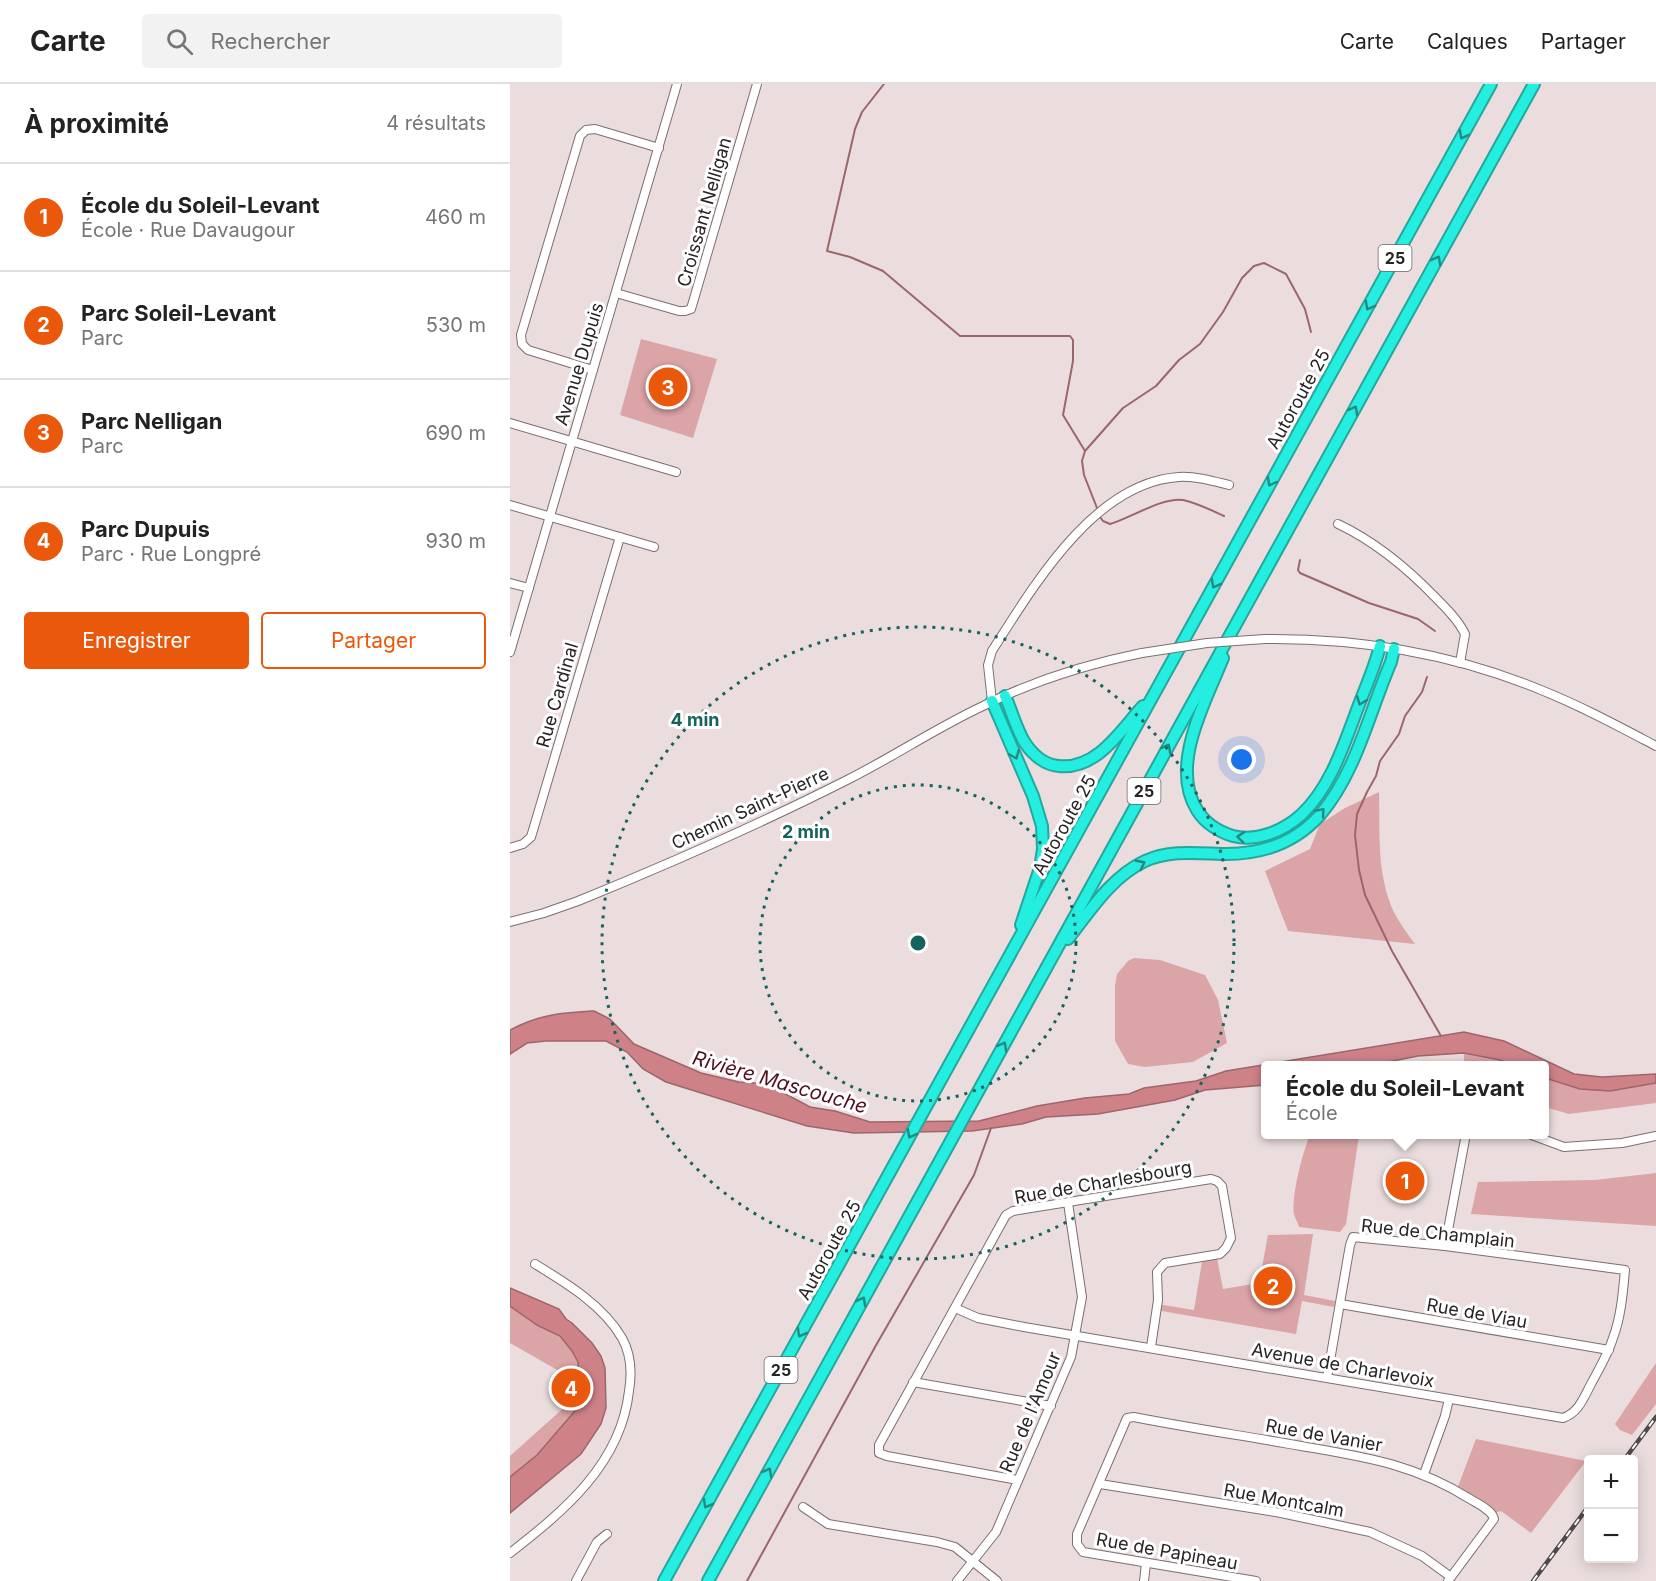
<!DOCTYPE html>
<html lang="fr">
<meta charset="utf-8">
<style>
:root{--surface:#fff;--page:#f2f2f2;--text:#222;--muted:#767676;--line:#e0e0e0;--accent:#ea580c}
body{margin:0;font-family:Inter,sans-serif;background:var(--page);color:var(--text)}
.controls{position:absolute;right:18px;bottom:18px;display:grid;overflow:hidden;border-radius:6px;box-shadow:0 3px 15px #0003}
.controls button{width:54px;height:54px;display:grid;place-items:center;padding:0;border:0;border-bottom:2px solid var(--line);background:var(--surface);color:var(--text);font:30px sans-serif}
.you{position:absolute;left:732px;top:676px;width:21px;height:21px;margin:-15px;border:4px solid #fff;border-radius:50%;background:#1a73e8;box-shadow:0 0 0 9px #1a73e833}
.badge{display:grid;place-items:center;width:39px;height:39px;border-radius:50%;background:var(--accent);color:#fff;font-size:20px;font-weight:700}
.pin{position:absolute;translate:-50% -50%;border:3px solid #fff;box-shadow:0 2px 6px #0006}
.popup{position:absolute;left:751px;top:977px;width:288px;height:78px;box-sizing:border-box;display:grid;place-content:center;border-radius:6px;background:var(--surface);filter:drop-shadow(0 2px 4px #0005);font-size:20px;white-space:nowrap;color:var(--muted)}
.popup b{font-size:22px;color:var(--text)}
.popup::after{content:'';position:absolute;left:50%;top:100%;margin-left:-12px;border:12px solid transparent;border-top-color:var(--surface)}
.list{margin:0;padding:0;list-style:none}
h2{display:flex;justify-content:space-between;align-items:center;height:78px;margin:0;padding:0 24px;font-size:26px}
h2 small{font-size:20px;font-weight:400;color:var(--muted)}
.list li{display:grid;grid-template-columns:39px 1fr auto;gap:18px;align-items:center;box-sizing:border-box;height:108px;padding:0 24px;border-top:2px solid var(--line)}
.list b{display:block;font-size:22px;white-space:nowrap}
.list p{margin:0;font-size:20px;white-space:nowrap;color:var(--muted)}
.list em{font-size:20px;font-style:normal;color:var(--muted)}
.actions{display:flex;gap:12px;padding:18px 24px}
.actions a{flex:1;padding:14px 0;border:2px solid var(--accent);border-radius:6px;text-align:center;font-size:21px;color:var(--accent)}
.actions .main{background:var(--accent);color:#fff}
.icon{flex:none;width:33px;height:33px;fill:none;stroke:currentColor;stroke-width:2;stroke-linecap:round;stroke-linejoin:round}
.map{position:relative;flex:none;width:1146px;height:1497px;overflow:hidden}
header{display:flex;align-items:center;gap:36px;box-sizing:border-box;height:84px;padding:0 30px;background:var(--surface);border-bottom:2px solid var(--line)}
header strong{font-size:28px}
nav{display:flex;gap:33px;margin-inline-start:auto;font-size:21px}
.search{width:420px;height:54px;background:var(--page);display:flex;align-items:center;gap:15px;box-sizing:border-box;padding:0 21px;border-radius:6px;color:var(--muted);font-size:22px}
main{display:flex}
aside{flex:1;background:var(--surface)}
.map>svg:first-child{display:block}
.green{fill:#dba4a7}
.water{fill:#ce8288;stroke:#9c666a;stroke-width:1.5}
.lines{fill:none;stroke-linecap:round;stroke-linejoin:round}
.stream{stroke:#9c666a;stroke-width:2}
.minor-casing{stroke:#7b6f70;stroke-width:10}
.highway-casing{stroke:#25a79e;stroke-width:14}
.minor{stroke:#fff;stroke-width:8}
.highway{stroke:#23eedf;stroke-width:10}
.rail-casing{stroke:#50494a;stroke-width:4.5}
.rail{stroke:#fff;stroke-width:2;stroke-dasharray:7;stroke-linecap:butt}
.minor-bridge-casing{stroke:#7b6f70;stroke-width:10;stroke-linecap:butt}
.minor-bridge{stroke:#fff;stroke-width:8}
.oneway{stroke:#268882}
.ring{fill:none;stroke:#16635c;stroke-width:3;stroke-dasharray:3 6}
.labels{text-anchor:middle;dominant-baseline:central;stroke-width:6;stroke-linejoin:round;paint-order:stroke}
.shield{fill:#fff;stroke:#686566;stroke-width:1.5}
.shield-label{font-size:16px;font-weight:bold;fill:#282324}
.street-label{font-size:18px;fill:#282324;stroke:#fff}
.water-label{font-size:20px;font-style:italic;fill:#530f1d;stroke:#fff}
.centre{fill:#16635c;stroke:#fff;stroke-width:3}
.ring-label{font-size:18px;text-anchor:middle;font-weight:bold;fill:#16635c;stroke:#fff;stroke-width:6;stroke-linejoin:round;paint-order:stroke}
</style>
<header>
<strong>Carte</strong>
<div class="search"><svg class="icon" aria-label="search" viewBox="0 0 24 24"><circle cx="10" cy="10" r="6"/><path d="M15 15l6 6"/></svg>Rechercher</div>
<nav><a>Carte</a><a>Calques</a><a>Partager</a></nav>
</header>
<main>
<aside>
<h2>À proximité<small>4 résultats</small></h2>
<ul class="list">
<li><span class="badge">1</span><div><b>École du Soleil-Levant</b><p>École · Rue Davaugour</p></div><em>460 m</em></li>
<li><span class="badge">2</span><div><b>Parc Soleil-Levant</b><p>Parc</p></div><em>530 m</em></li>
<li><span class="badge">3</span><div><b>Parc Nelligan</b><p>Parc</p></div><em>690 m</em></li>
<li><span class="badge">4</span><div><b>Parc Dupuis</b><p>Parc · Rue Longpré</p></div><em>930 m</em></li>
</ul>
<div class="actions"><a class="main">Enregistrer</a><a>Partager</a></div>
</aside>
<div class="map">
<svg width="1146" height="1497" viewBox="0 0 1146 1497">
<rect width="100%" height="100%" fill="#ebddde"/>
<g class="green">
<polygon points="131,255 207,275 183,354 110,331"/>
<path d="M869 708C870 744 867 781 879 816 884 832 895 846 905 860L778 847 755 787 800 765 810 740 835 724Z"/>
<polygon points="624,874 650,876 695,891 708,916 717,959 683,978 635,983 618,980 605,957 605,902 607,890 618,877"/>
<polygon points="954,969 990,976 1003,981 954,982"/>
<polygon points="1034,994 1070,1005 1100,1007 1146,999 1146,1019 1059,1030 1035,1023"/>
<path d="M800 1051H849L836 1140 830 1148 789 1143C788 1139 785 1134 784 1130 781 1112 793 1067 800 1051Z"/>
<polygon points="1146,1089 1146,1142 961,1130 968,1098 1085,1096"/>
<polygon points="803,1150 794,1211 825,1217 824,1223 792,1217 786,1250 646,1226 647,1220 684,1226 692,1178 690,1172 706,1169 713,1205 749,1199 758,1151"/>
<polygon points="0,1222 27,1241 50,1252 62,1267 68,1279 71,1320 27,1371 0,1393 0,1372 57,1321 49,1287 0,1259"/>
<polygon points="1146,1279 1146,1320 1122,1351 1110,1346 1105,1340"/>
<polygon points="966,1355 1076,1377 1021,1449 991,1427 984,1429 947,1405"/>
</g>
<g class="water">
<path d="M84 927 100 935 124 960 191 989 229 998 257 1000 300 1023 325 1027 360 1038 469 1037 527 1022 575 1014 619 1010 634 1004 686 997 716 987 954 948 994 957 1064 990 1092 993 1146 990V999L1100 1007 1070 1005 1035 994 1034 982 1003 981 990 976 954 969 908 972 863 981 756 982 755 1001 695 1006 665 1016 588 1030 536 1033 512 1040 462 1047 344 1049 297 1042 156 998 133 985 117 968 96 957H36L17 959 0 970V946C30 930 51 929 84 927Z"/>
<polygon points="0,1204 49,1225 56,1235 62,1239 82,1259 91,1272 95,1284 96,1324 91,1340 71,1370 0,1429 0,1393 27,1371 71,1320 68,1278 62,1267 50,1252 27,1241 0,1222"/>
</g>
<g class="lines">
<g class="stream">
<polyline points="374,0 352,28 345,45 317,167 340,173 373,187 450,252 560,252 563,256 563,277 553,331 575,367"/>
<polyline points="587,424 574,391 572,377 575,367 613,324 646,302 669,276 690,260 713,228 732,194 744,182 754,179 776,190 795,225 801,248"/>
<path d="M590 433 593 437 600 440C621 434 652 413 673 416 687 419 701 426 714 432"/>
<polyline points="790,476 788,486 790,489 859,519 908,535 925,547"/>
<polyline points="917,593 912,608 895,632 889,650 870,677 866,692 857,708 847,730 845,751 849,786 855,811 882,867 931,952"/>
<polyline points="237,1497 365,1263 464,1091 481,1044"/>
</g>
<g class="minor-casing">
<g id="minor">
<polyline points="106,209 169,227 175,227 181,225 247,0"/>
<polyline points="83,286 18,266 12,260 11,251 70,52 76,46 85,45 149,64"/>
<polyline points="0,339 166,388"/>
<polyline points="0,421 144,463"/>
<path d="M828 440C866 458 896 483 925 513 936 524 948 536 955 550L950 579"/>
<polyline points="0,499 19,504"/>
<path d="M755 555C850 554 944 570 1031 606 1071 622 1108 642 1146 662"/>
<polyline points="0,568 167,0"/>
<path d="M482 617 478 581 482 567C523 503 584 398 669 393 686 392 703 397 719 401"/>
<polyline points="0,764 13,760 21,753 110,453"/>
<path d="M0 838 34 829 68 817C159 780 250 740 337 696 383 673 426 644 473 622 523 597 577 580 632 569"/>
<polyline points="1019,1050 1054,1063 1112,1059 1146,1052"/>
<polyline points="935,1162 956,1050"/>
<polyline points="830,1220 1099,1266"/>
<path d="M445 1224 468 1234 514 1243 1053 1334C1069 1328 1073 1315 1081 1300 1089 1285 1098 1270 1103 1254 1111 1233 1113 1208 1115 1186L935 1162 843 1153 840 1161 817 1294"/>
<polyline points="403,1298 541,1322"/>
<polyline points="914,1390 935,1332 939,1315"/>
<polyline points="508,1396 377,1372 369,1369 369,1361 496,1131 503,1127 701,1095 707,1097 712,1102 721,1154 716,1164 710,1170 655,1179 647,1188 648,1216 641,1263"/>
<polyline points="590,1400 771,1429 860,1448 912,1472 941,1493"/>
<polyline points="293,1423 318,1440 427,1458 445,1463 487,1497"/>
<path d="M0 1469C54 1427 111 1380 119 1307 122 1289 121 1270 112 1254 93 1221 56 1199 25 1180"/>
<polyline points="66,1497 87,1458 97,1450"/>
<polyline points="447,1497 486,1448 561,1273 572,1213 558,1119"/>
<polyline points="634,1497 636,1479"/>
<path d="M746 1497 573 1468 567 1460V1450L617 1334 624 1333C679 1344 736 1352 791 1362 855 1373 904 1380 960 1415 968 1420 982 1426 984 1435L938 1497"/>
</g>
</g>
<g class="highway-casing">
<g id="highway">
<path d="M713 574C696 617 659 681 687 726 695 739 709 748 723 752 747 758 773 747 791 731 822 702 835 657 850 618 857 600 865 582 870 562"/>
<path d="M495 612C502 627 506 645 515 659 523 671 535 681 549 682 587 686 611 646 633 622"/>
<polyline points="482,617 523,712 532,742 533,765 530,784 511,841"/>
<path d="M558 855C580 827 601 793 635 777 659 766 685 769 711 770 749 771 784 760 810 731 846 689 859 629 881 578L884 565"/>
<polyline points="154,1497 981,0"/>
<polyline points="198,1497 1024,0"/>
</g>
</g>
<use href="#minor" class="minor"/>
<use href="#highway" class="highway"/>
<g class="rail-casing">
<g id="rail">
<polyline points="1114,1376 1146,1333"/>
<polyline points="1023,1497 1078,1423"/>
</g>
</g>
<use href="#rail" class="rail"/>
<g class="minor-bridge-casing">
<polyline id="minor-bridge" points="632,569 697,559 755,555"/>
</g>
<use href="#minor-bridge" class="minor-bridge"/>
</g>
<defs><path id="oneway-chevron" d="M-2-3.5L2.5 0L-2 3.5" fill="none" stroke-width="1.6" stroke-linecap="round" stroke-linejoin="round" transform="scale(1.5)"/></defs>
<g class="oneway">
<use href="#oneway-chevron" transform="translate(953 51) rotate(119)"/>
<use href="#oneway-chevron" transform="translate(927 176) rotate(-61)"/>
<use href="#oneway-chevron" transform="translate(859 222) rotate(119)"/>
<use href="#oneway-chevron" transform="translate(844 326) rotate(-61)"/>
<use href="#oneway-chevron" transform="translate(761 398) rotate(119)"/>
<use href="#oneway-chevron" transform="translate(705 500) rotate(119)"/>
<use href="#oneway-chevron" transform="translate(851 617) rotate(111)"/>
<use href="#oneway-chevron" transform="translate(657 664) rotate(-61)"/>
<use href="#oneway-chevron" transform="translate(505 671) rotate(67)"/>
<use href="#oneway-chevron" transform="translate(811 728) rotate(-50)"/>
<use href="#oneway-chevron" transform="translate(731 753) rotate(-174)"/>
<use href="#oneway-chevron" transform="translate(631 780) rotate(-28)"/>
<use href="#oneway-chevron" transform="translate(493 962) rotate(-61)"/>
<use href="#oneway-chevron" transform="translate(401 1050) rotate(119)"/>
<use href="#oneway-chevron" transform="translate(352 1217) rotate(-61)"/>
<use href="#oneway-chevron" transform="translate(291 1249) rotate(119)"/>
<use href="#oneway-chevron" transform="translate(258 1388) rotate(-61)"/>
<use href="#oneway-chevron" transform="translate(197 1420) rotate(119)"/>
</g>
<g class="ring">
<circle cx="408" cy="859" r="158"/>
<circle cx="408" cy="859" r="316"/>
</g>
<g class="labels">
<g class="shield">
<rect x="868.5" y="161" width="33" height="26" rx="4.5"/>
<rect x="617.5" y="694" width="33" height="26" rx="4.5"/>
<rect x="254.5" y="1273" width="33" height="26" rx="4.5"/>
</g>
<g class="shield-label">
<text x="885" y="174">25</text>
<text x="634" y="707">25</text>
<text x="271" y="1286">25</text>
</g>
<g class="street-label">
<text transform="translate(194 128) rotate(-74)">Croissant Nelligan</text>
<text transform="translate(69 280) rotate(-73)">Avenue Dupuis</text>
<text transform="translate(788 315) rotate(-61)">Autoroute 25</text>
<text transform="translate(47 611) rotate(-74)">Rue Cardinal</text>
<text transform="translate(240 724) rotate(-25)">Chemin Saint-Pierre</text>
<text transform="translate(554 741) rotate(-61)">Autoroute 25</text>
<text transform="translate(593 1098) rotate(-10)">Rue de Charlesbourg</text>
<text transform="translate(928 1149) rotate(6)">Rue de Champlain</text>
<text transform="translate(319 1166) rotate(-61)">Autoroute 25</text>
<text transform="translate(967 1229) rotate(10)">Rue de Viau</text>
<text transform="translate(833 1281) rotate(10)">Avenue de Charlevoix</text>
<text transform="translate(520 1328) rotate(-67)">Rue de l'Amour</text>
<text transform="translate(814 1351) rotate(10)">Rue de Vanier</text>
<text transform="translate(774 1416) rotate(10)">Rue Montcalm</text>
<text transform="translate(657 1467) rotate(10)">Rue de Papineau</text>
</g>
<g class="water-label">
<text transform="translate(270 998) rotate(16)">Rivière Mascouche</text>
</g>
</g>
<circle cx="408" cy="859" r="9" class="centre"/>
<g class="ring-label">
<text x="185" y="642">4 min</text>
<text x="296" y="754">2 min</text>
</g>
</svg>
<div class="controls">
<button>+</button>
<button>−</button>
</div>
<div class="you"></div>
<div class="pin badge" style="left:895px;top:1097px">1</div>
<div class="popup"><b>École du Soleil-Levant</b>École</div>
<div class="pin badge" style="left:763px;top:1202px">2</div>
<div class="pin badge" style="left:158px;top:303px">3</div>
<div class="pin badge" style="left:61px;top:1304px">4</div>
</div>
</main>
